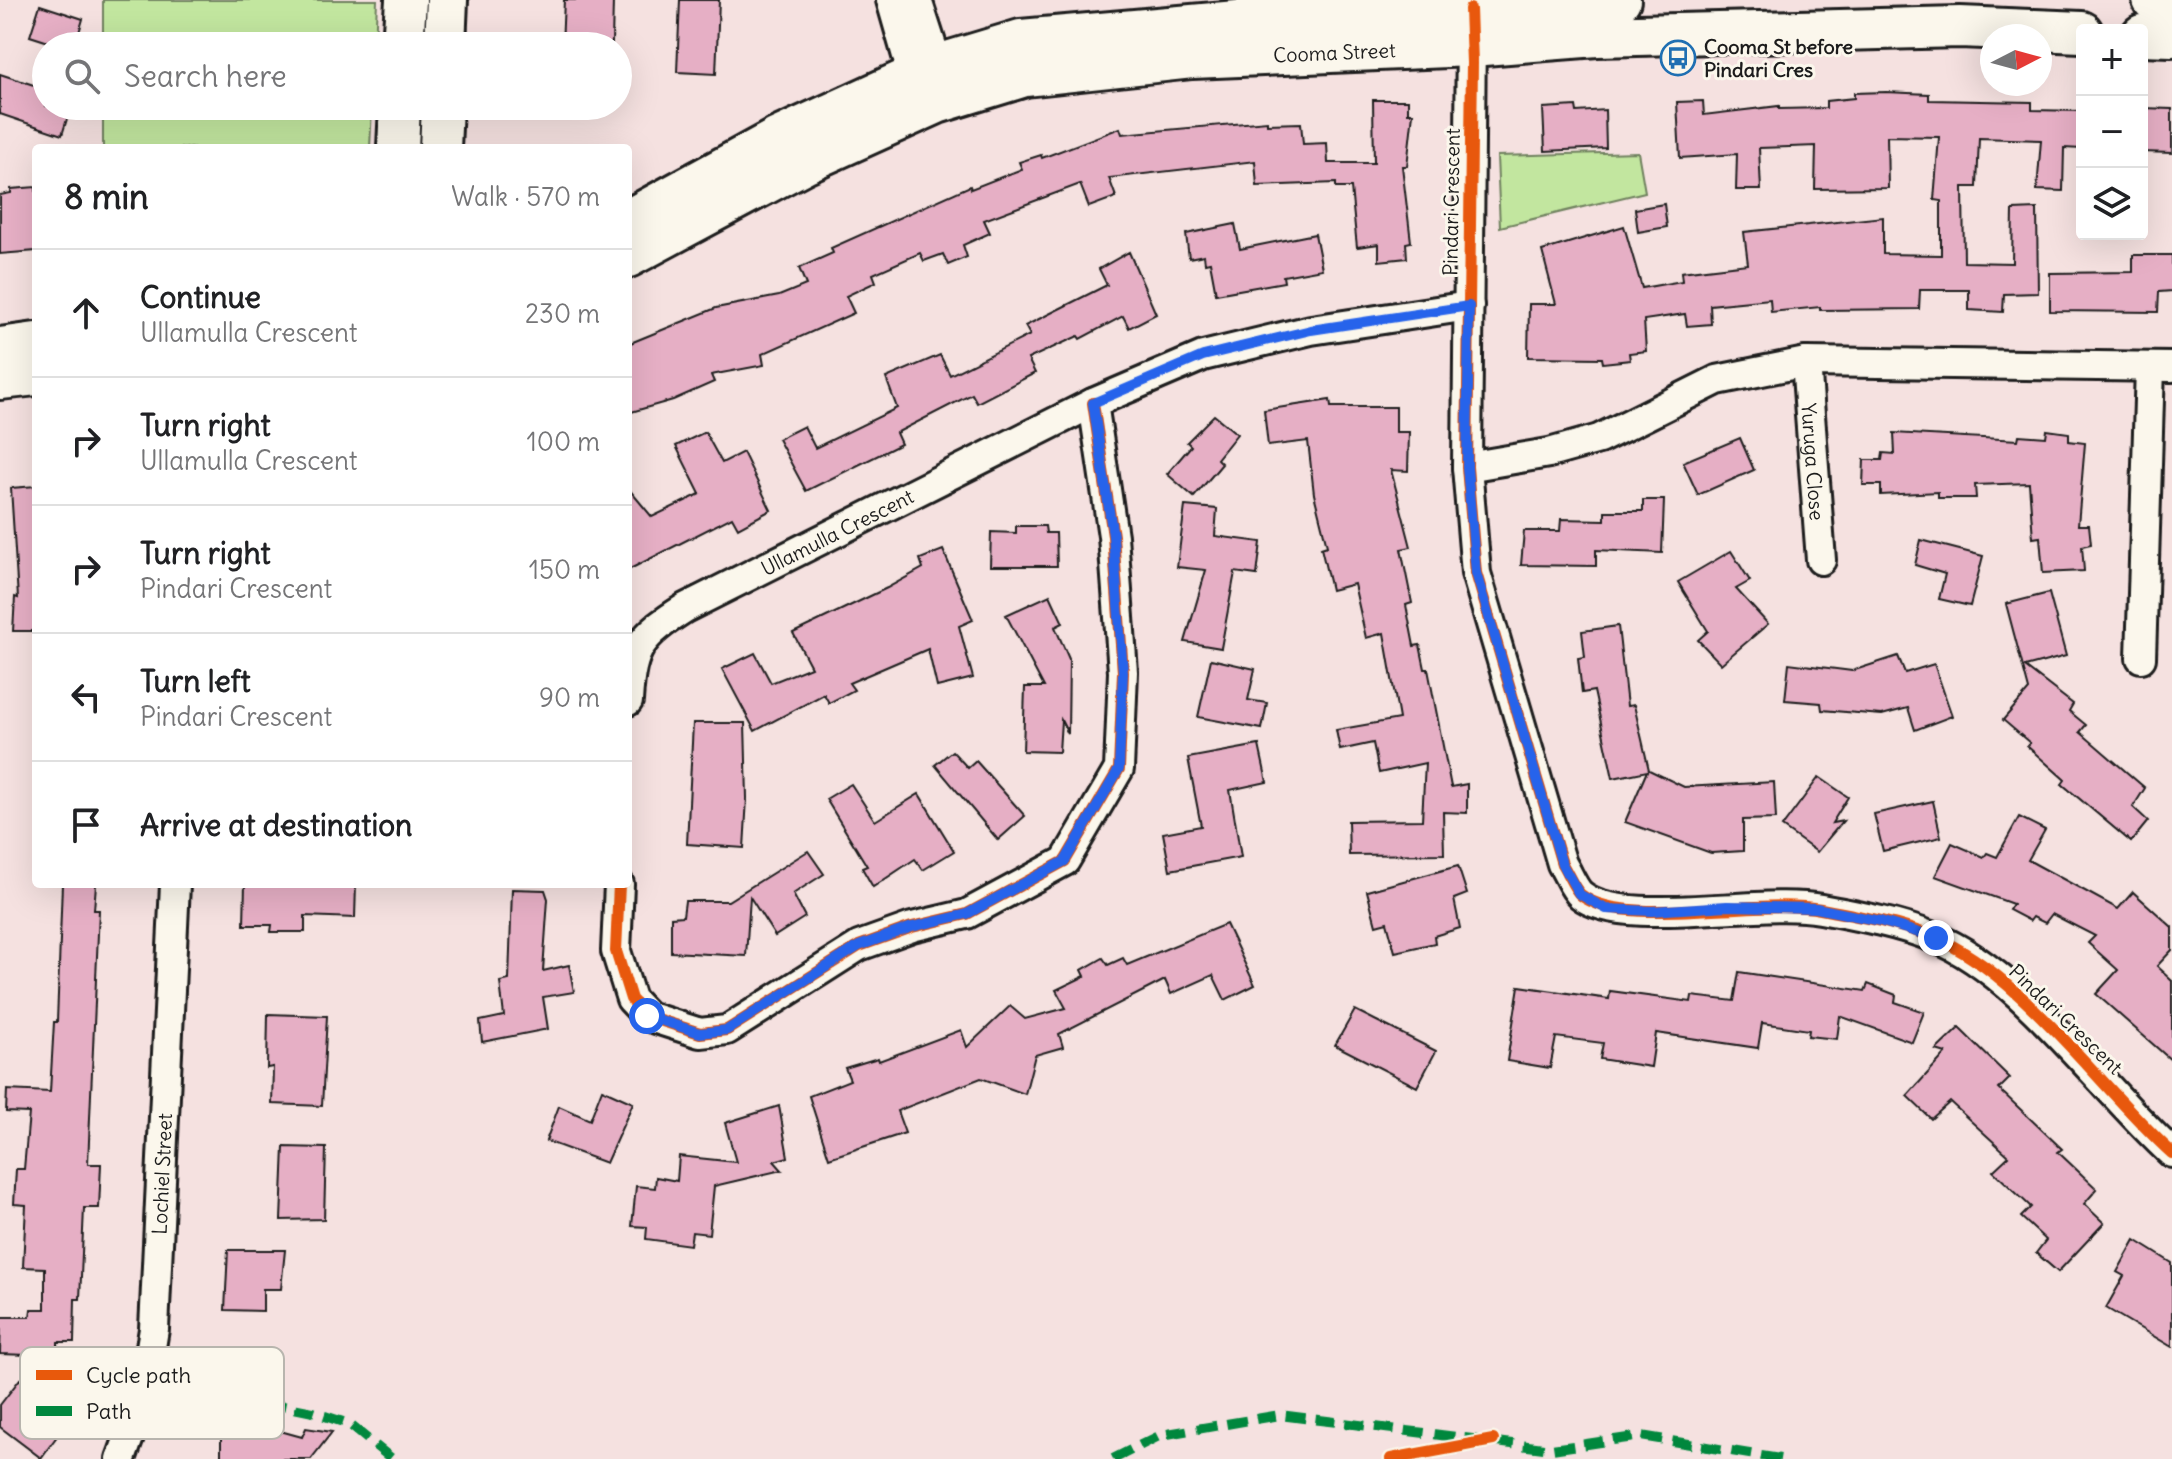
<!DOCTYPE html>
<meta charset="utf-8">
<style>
:root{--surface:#fff;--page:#f2f2f2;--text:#202124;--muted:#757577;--line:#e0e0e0}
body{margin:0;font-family:Delius,sans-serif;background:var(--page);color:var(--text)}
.controls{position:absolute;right:24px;top:24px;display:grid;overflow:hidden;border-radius:8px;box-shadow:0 8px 32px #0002}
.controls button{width:72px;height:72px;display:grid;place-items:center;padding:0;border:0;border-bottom:2px solid var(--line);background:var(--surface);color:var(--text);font:40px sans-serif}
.compass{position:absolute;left:1980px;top:24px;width:72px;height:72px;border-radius:50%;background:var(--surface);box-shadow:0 8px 32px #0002;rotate:84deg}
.stop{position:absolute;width:24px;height:24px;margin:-18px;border:6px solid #2563eb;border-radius:50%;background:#fff}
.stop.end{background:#2563eb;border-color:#fff;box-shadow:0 2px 8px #0008}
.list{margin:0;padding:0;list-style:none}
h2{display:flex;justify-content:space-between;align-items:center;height:104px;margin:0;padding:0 32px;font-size:34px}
h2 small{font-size:26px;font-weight:400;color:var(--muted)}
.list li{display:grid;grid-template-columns:52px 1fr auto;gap:24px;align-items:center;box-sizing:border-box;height:128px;padding:0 32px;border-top:2px solid var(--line)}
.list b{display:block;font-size:30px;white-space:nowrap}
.list p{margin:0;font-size:26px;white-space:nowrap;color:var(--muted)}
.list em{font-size:26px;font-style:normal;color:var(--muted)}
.icon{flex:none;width:44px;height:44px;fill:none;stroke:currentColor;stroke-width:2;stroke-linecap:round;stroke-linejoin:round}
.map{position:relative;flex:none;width:2172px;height:1459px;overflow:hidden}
.search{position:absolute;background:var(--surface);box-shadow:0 8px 32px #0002;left:32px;top:32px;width:600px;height:88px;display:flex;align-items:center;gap:20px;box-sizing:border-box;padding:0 28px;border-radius:44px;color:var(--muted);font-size:30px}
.panel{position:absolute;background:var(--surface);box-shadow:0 8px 32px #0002;left:32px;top:144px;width:600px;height:744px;border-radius:8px}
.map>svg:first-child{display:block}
.green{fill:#c2e69f;stroke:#6f815e;stroke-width:2}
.building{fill:#e6afc5;stroke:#1c1c1c;stroke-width:2}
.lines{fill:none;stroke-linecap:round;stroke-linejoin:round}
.minor-casing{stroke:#1c1c1c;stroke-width:34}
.secondary-casing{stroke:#1c1c1c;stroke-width:46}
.minor{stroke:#fbf7ec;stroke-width:28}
.secondary{stroke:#fbf7ec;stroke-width:40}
.quiet{stroke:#00873e;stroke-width:10;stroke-dasharray:20 10;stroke-linecap:butt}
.cycleway-casing{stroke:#fbf7ec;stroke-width:17}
.cycleway{stroke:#e8590c;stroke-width:12}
.route{stroke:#2563eb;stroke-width:10}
.labels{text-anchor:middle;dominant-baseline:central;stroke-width:6;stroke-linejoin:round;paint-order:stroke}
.poi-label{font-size:20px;font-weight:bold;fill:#1c1c1c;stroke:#fbf7ec;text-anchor:start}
.street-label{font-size:20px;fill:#1c1c1c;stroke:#fbf7ec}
.key{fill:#fbf7ec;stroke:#b8b5ae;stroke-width:2}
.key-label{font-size:22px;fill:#1c1c1c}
</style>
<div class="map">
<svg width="2172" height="1459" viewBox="0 0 2172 1459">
<rect width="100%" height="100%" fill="#f5e1e0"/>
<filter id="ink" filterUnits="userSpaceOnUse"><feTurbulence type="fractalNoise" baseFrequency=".0125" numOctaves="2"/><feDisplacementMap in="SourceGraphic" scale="16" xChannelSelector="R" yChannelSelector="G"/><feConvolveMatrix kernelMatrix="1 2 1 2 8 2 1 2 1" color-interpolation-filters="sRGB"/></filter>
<g filter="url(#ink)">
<g class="green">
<polygon points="103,0 377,0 375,46 103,46"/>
<polygon points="103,106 372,106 370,148 103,148"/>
<polygon points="1638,152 1645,192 1500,227 1497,156"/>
</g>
<g class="building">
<polygon points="564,0 613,0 612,43 562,46"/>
<polygon points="680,0 719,0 716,74 677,72"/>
<polygon points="40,5 83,19 75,46 61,46 30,36"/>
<polygon points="0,74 46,89 46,106 71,106 62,135 0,114"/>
<polygon points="1886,92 1929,94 1929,100 2032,102 2032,110 2082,111 2082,149 2064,148 2063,191 2037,190 2041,140 1979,138 1977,187 1963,187 1964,262 2012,263 2013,210 2037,209 2038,293 2004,294 2003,312 1969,310 1969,290 1920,290 1919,309 1820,310 1820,307 1771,312 1770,299 1710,305 1711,324 1687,326 1685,314 1644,320 1646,351 1629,353 1630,360 1603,363 1602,358 1528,357 1529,304 1556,304 1542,251 1624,226 1642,288 1682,281 1681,272 1748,264 1744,232 1883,217 1883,254 1941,255 1941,201 1934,200 1939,137 1887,136 1888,188 1815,189 1816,146 1759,148 1761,190 1736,190 1737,154 1680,158 1677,102 1703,101 1704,115 1779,106 1779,109 1826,108 1826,101 1854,98 1854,93"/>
<polygon points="1373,100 1408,100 1408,113 1413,113 1407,166 1402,166 1411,242 1406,243 1407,258 1379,261 1379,244 1357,247 1351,188 1336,188 1336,183 1257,186 1255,161 1109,178 1116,197 1089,207 1080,184 984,220 990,233 963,245 967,257 948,265 943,254 924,261 920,253 873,274 876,282 846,296 854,313 762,354 764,365 711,375 714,382 673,400 628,413 628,344 716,308 779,296 806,285 799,268 833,253 831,248 970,186 971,189 1022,169 1019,162 1041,155 1042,158 1120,128 1122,134 1267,121 1267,124 1301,123 1303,144 1327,143 1328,163 1374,163"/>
<polygon points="1576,106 1577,112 1605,110 1606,148 1545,151 1543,108"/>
<polygon points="2142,108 2172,109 2172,153 2142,152"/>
<polygon points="36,187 36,251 0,254 0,195 11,193 11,189"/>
<polygon points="1664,204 1667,227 1638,232 1635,209"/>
<polygon points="1235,224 1240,249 1315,234 1322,269 1283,276 1284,282 1216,294 1210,262 1205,263 1204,255 1189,258 1186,234"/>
<polygon points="1129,252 1156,314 1129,328 1123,316 1080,339 1078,336 1028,359 1035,373 977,403 972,394 896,433 901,444 806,491 778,439 804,426 815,448 897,408 886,378 940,355 950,375 1030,335 1025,326 1107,285 1099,269"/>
<polygon points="2133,255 2172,255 2172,291 2159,292 2158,312 2050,311 2050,273 2133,272"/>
<polygon points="1330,400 1331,407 1396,407 1396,432 1409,432 1408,471 1391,470 1411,547 1401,549 1412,603 1406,605 1414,646 1420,645 1425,669 1428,669 1451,787 1467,784 1467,813 1443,812 1444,854 1349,855 1348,821 1422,820 1425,763 1379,773 1373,743 1340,750 1336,730 1399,719 1384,633 1366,638 1354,584 1331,590 1321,548 1327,546 1314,494 1308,441 1268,446 1264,410"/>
<polygon points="1214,415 1237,434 1217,459 1222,464 1194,497 1167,474 1191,446 1187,442"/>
<polygon points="2047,430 2069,433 2069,441 2085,443 2078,525 2089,525 2091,544 2082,546 2084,571 2043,573 2040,537 2033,538 2029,483 1975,485 1976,498 1938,498 1938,492 1881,495 1881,485 1863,485 1864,460 1882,460 1883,453 1895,454 1894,433 2018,440 2019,435 2046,437"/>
<polygon points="705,432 722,463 743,452 771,510 738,528 732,517 628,570 628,488 652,517 700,494 676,446"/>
<polygon points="1740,438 1754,470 1698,495 1683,462"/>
<polygon points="36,486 36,631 13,631 15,597 18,598 11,488"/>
<polygon points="1643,500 1664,500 1662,553 1596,550 1596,566 1521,565 1524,531 1560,531 1561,519 1605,520 1605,511 1643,511"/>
<polygon points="1185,506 1217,509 1215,536 1261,542 1257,575 1235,572 1221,648 1185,642 1206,570 1177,567"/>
<polygon points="1016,526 1045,526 1046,533 1056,533 1057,566 990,566 991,532 1016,533"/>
<polygon points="1921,540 1983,556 1970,606 1939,599 1945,574 1915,565"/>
<polygon points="943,550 973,620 959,626 973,678 937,687 928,649 849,683 854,690 829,703 824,694 755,731 722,669 755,653 771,683 811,667 793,633 887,588 923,568 920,559"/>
<polygon points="1731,551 1750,581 1736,589 1768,624 1721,664 1698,640 1708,631 1678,582"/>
<polygon points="2049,593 2066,656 2025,667 2073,704 2069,711 2086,725 2080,732 2145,788 2133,807 2148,821 2131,842 2062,784 2065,780 2027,746 2030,743 2003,720 2029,690 2006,604"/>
<polygon points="1050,595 1063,623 1055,627 1069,659 1068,734 1061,720 1059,752 1023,751 1025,687 1044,687 1006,615"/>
<polygon points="1618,626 1627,706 1634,705 1649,770 1684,787 1774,782 1776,819 1743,820 1743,851 1711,853 1625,822 1647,771 1613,778 1594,691 1582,693 1578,658 1585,657 1582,631"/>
<polygon points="1898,656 1905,673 1934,664 1952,716 1915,730 1908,708 1882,715 1822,710 1821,703 1785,700 1789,663 1852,671"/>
<polygon points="1211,659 1255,669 1248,700 1267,703 1262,729 1198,717"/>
<polygon points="693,723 745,723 747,798 744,848 687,844"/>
<polygon points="1259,745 1267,782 1230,790 1241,857 1170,870 1163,833 1201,826 1188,758"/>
<polygon points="952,751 968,768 976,761 1025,816 998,840 935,765"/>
<polygon points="1819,777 1848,797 1832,823 1843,821 1817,852 1782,827"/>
<polygon points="851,784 875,821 919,794 954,851 923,870 915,859 873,887 862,868 867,866 826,799"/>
<polygon points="1933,801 1941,837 1883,851 1874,814"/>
<polygon points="2019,817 2045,830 2028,860 2118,909 2133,892 2172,927 2172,950 2157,966 2172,980 2172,1061 2096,994 2118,970 2088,943 2095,936 2052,914 2045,923 2033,917 2030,921 2009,910 2013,904 1935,876 1952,843 1984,857 1987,853 1997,857"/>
<polygon points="808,851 824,874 793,894 805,917 775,936 750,897 746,956 671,952 671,917 683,916 685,901 728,901"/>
<polygon points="1458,866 1467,894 1454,899 1460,928 1434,936 1435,943 1395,952 1387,922 1376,925 1367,891"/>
<polygon points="62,884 96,884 94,910 99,910 88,1164 101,1164 99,1208 84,1208 80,1299 75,1299 74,1342 58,1342 58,1356 0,1354 1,1317 30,1317 31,1309 45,1309 45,1268 23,1267 26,1205 14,1204 16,1169 24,1169 29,1113 6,1112 7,1090 50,1092 54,1022 57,1022"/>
<polygon points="245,884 356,884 355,918 305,916 305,932 271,932 272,925 244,925"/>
<polygon points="512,889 545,890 548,899 543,971 569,965 574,992 543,997 548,1029 482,1042 480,1021 504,1016 500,982 509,980"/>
<polygon points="1226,924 1255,985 1225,1000 1213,975 1171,994 1165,980 1059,1034 1063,1047 1035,1055 1025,1094 981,1078 897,1111 905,1133 829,1158 809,1096 850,1080 845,1068 878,1058 879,1061 961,1030 967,1047 1010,1006 1025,1019 1066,1008 1056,990 1085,976 1082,970 1103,958 1108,965 1123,958 1127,965"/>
<polygon points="1739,972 1865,991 1868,984 1896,995 1895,1002 1924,1012 1912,1042 1840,1016 1837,1039 1808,1036 1809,1030 1762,1023 1758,1048 1656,1033 1651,1067 1600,1059 1603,1043 1556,1037 1550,1068 1507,1061 1519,986 1609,999 1610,991 1691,1002 1692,996 1734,1001"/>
<polygon points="1355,1010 1436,1051 1417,1087 1335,1045"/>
<polygon points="268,1014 327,1016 322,1106 272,1104 273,1067 267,1068"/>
<polygon points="1959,1028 2010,1078 1999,1089 2062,1149 2058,1152 2097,1189 2084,1204 2104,1223 2058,1272 2036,1253 2046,1240 2021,1217 2031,1207 1993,1171 2009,1156 1950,1102 1931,1119 1907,1096 1946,1053 1936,1050"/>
<polygon points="602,1089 633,1103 606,1163 546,1141 559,1106 590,1120"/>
<polygon points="779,1106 788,1157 774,1161 782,1170 714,1186 709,1234 692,1232 690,1245 646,1239 647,1227 632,1226 636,1186 655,1188 656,1177 677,1181 679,1156 736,1162 725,1123"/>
<polygon points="284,1147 326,1148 324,1219 281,1220"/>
<polygon points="2135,1240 2172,1263 2172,1347 2106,1308 2124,1276 2117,1272"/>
<polygon points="228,1250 285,1250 281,1289 263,1289 263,1311 225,1310"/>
<polygon points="20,1379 42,1397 35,1407 63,1428 41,1458 0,1427 0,1405"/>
<polygon points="221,1425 273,1429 302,1437 306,1428 332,1432 311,1459 221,1459"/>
</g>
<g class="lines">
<g class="minor-casing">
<g id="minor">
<polyline points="891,0 913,77"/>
<polyline points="917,0 938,65"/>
<path d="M1471 30 1467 467 1476 573 1562 864C1568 873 1573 888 1581 895 1623 929 1761 897 1821 909 1859 916 1898 923 1933 937 2020 971 2102 1090 2172 1153"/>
<path id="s1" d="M1806 362 1821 560"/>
<polyline points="1467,467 1549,453 1599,439 1717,380 1806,362 2172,367"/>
<polyline points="2141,658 2150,367"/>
<path id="s2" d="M628 701C631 647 641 636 685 608L1093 403 1203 356 1311 330 1469 306"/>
<polyline points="619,884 616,951 631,999 647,1016 700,1033 727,1030 859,946 912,927 967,914 1065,861 1119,769 1123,672 1113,536 1093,403"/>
<path id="s3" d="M121 1459 142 1402 154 1329 175 884"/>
</g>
</g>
<g class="secondary-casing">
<g id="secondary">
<polyline points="2153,0 2172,1"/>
<polyline points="2142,35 2172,36"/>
<polyline points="403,46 406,0"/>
<polyline points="445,46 447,0"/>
<polyline points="398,148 400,106"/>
<polyline points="440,148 442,106"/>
<polyline points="628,220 776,139 938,65 1021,40 1305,15 1620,0"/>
<path id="s4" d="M628 257 804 163 937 103 1025 76 1192 58 1471 46 1597 36 1960 27 2082 32"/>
<polyline points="0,348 36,343"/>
<polyline points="0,379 36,375"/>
</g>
</g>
<use href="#minor" class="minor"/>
<use href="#secondary" class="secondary"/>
<g class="quiet">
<polyline points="148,1379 313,1412 349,1424 392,1459"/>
<polyline points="1113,1459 1161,1435 1280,1415 1552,1449 1641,1436 1780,1459"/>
</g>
<g class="cycleway-casing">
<g id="cycleway">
<path d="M1470 9 1472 63 1467 467 1476 573 1562 864C1568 873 1573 888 1581 895 1623 929 1761 897 1821 909 1859 916 1898 923 1933 937 2020 971 2102 1090 2172 1153"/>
<polyline points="619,884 616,951 631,999 647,1016 700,1033 727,1030 859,946 912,927 967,914 1065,861 1119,769 1123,672 1113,536 1093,403"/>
<polyline points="1391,1459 1493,1440"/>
</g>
</g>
<use href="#cycleway" class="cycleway"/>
</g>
</g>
<g class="lines" filter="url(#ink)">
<polyline class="route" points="647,1016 700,1033 727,1030 859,946 912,927 967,914 1065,861 1119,769 1123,672 1113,536 1093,403 1203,356 1311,330 1469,306 1467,467 1476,573 1562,864 1579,894 1606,909 1652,911 1727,906 1816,908 1880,921 1936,938"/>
</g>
<defs>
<g id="bus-ring" transform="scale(1.8)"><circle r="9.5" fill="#fbf7ec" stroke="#1f6fb2" stroke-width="1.5"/><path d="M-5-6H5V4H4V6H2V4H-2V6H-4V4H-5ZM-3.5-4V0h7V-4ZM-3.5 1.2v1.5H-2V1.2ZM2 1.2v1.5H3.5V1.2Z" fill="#1f6fb2"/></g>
</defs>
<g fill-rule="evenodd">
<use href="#bus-ring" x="1678" y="58"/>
</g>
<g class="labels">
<g class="poi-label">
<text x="1704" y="46">Cooma St before<tspan x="1704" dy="23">Pindari Cres</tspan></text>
</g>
<g class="street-label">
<text stroke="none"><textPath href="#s4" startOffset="748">Cooma Street</textPath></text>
<text transform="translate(1451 202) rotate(-89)">Pindari Crescent</text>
<text stroke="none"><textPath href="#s1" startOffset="100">Yuruga Close</textPath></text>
<text stroke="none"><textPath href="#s2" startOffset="286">Ullamulla Crescent</textPath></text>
<text transform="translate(2066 1019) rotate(44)">Pindari Crescent</text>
<text stroke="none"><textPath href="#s3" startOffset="290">Lochiel Street</textPath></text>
</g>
</g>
<rect x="20" y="1347" width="264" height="92" rx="12" class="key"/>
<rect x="36" y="1370" width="36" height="10" fill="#e8590c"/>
<rect x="36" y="1406" width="36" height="10" fill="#00873e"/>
<g class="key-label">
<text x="86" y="1383">Cycle path</text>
<text x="86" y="1419">Path</text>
</g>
</svg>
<div class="controls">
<button>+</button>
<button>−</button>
<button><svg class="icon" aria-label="layers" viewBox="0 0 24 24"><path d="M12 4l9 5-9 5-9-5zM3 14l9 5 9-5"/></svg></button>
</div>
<svg class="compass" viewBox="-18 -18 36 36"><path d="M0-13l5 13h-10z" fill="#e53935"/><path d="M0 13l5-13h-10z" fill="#757577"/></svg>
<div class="stop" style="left:647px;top:1016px"></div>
<div class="stop end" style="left:1936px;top:938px"></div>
<div class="search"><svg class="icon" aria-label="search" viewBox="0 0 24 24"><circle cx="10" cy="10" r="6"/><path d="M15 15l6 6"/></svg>Search here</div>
<section class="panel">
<h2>8 min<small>Walk · 570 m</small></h2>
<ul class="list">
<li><svg class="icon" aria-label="ahead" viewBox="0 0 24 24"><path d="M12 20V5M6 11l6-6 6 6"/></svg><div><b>Continue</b><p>Ullamulla Crescent</p></div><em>230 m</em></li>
<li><svg class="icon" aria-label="right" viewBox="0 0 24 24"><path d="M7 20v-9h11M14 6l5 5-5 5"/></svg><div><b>Turn right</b><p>Ullamulla Crescent</p></div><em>100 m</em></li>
<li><svg class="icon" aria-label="right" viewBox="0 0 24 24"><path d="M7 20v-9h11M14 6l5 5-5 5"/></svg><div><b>Turn right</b><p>Pindari Crescent</p></div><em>150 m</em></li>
<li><svg class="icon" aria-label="left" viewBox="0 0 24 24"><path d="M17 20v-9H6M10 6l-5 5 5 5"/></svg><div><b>Turn left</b><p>Pindari Crescent</p></div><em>90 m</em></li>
<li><svg class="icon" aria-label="arrive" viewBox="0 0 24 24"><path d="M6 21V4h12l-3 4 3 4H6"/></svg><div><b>Arrive at destination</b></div></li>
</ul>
</section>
</div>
